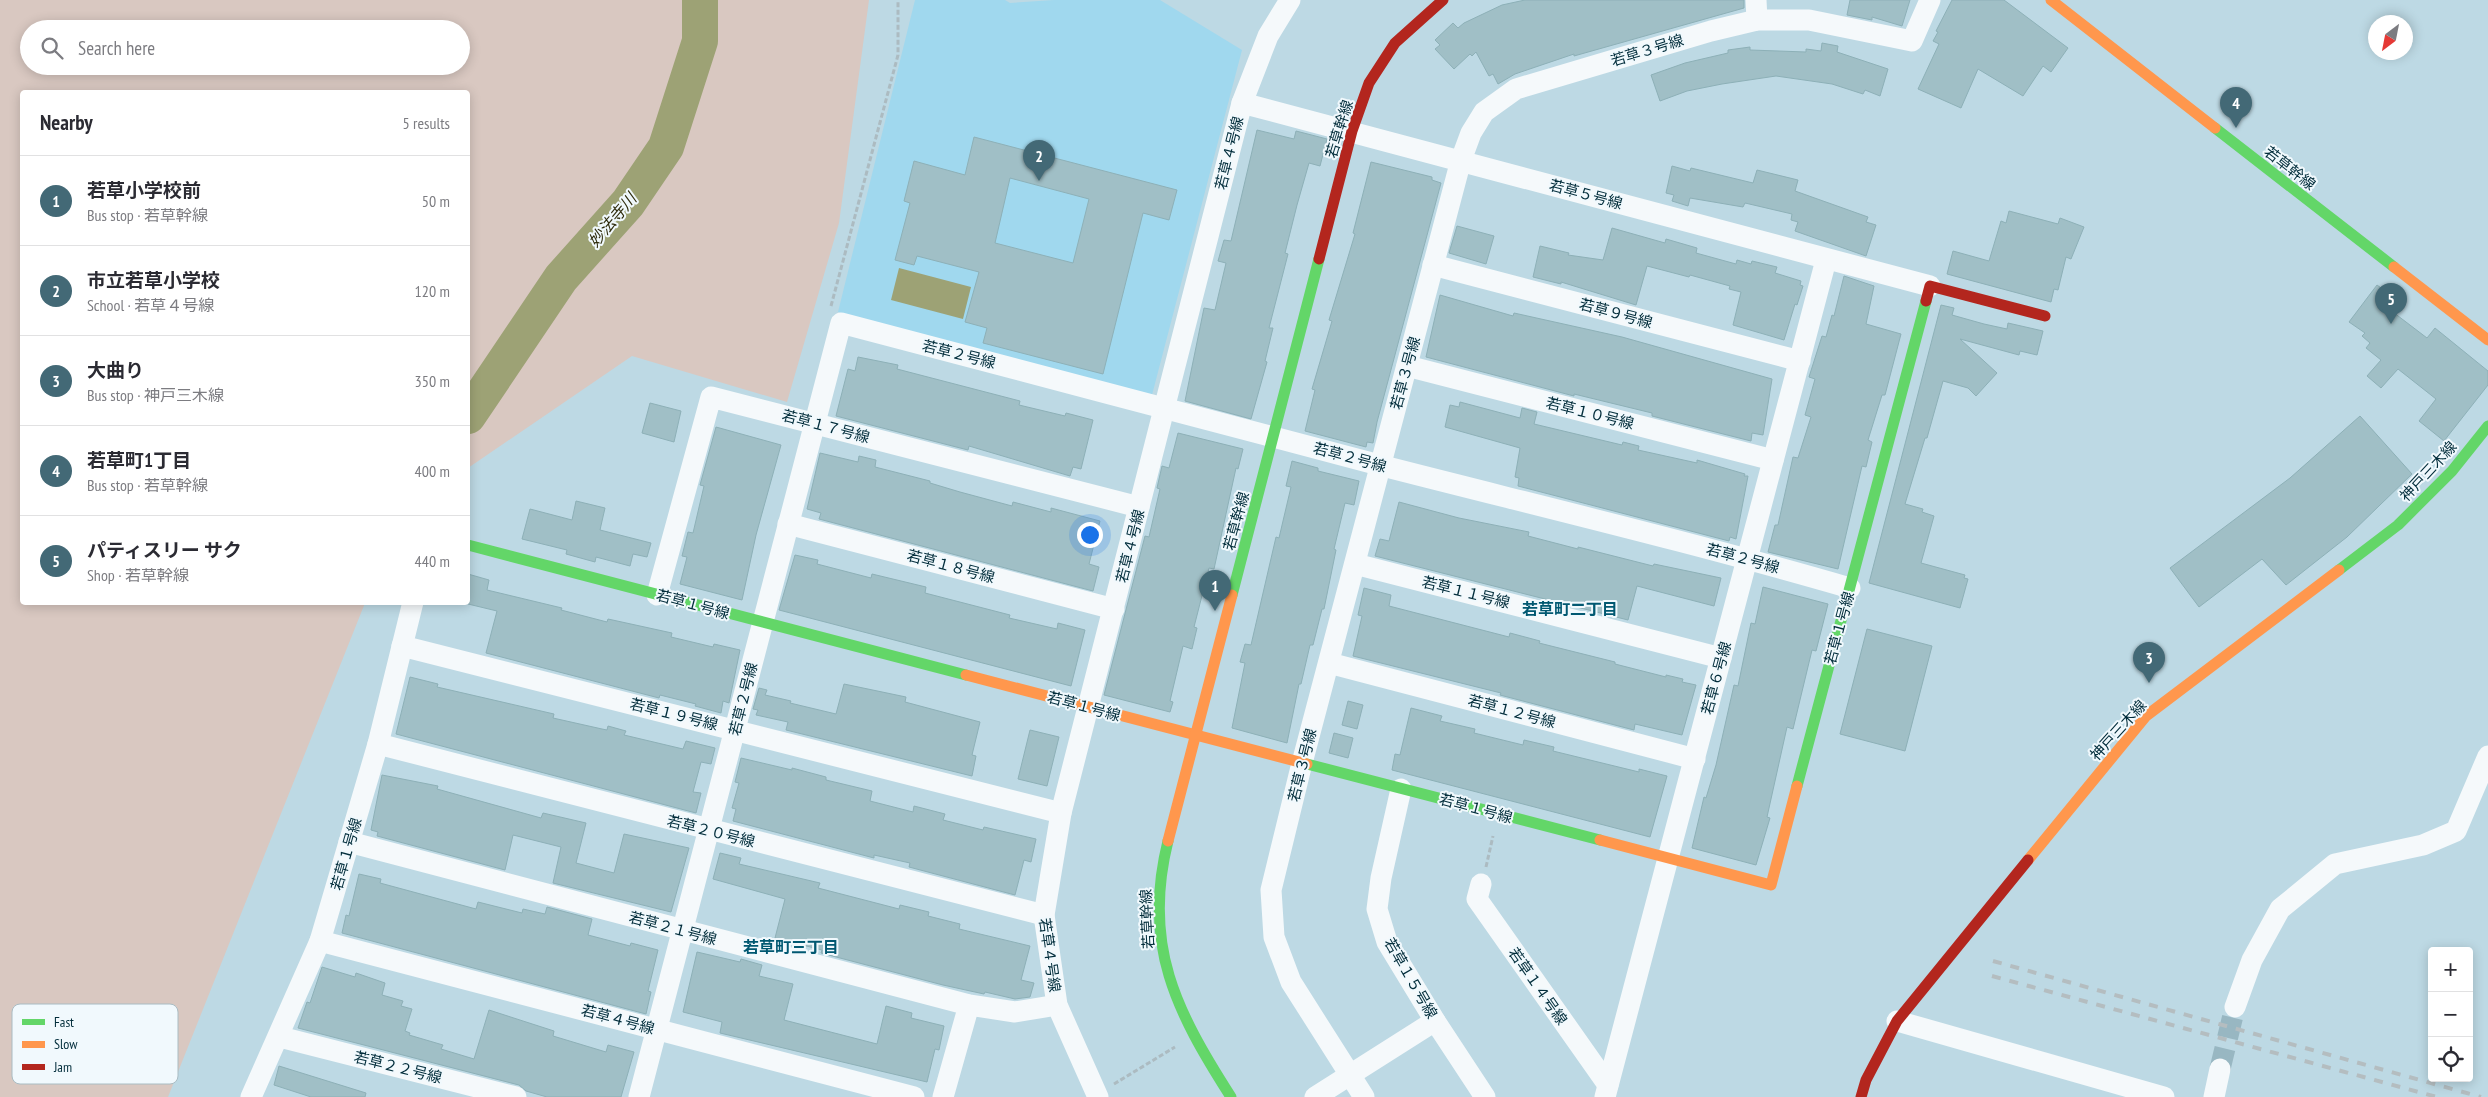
<!DOCTYPE html>
<meta charset="utf-8">
<style>
:root{--surface:#fff;--page:#f2f2f3;--text:#2b2b33;--muted:#7c7c81;--line:#e1e1e2;--accent:#436976}
body{margin:0;font-family:"PT Sans Narrow","Noto Sans JP",sans-serif;background:var(--page);color:var(--text)}
.controls{position:absolute;right:15px;bottom:15px;display:grid;overflow:hidden;border-radius:5px;box-shadow:0 2px 12px #0003}
.controls button{width:45px;height:45px;display:grid;place-items:center;padding:0;border:0;border-bottom:1px solid var(--line);background:var(--surface);color:var(--text);font:25px sans-serif}
.compass{position:absolute;left:2368px;top:15px;width:45px;height:45px;border-radius:50%;background:var(--surface);box-shadow:0 2px 12px #0003;rotate:212deg}
.you{position:absolute;left:1089px;top:534px;width:18px;height:18px;margin:-12px;border:4px solid #fff;border-radius:50%;background:#1a73e8;box-shadow:0 0 0 8px #1a73e833}
.badge{display:grid;place-items:center;width:32px;height:32px;border-radius:50%;background:var(--accent);color:#fff;font-size:16px;font-weight:700}
.pin{position:absolute;translate:-50% -41px;filter:drop-shadow(0 1px 2px #0008)}
.pin::after{content:'';position:absolute;top:26px;width:18px;height:15px;background:inherit;clip-path:polygon(0 0,100% 0,50% 100%)}
.list{margin:0;padding:0;list-style:none}
h2{display:flex;justify-content:space-between;align-items:center;height:65px;margin:0;padding:0 20px;font-size:21px}
h2 small{font-size:16px;font-weight:400;color:var(--muted)}
.list li{display:grid;grid-template-columns:32px 1fr auto;gap:15px;align-items:center;box-sizing:border-box;height:90px;padding:0 20px;border-top:1px solid var(--line)}
.list b{display:block;font-size:19px;white-space:nowrap}
.list p{margin:0;font-size:16px;white-space:nowrap;color:var(--muted)}
.list em{font-size:16px;font-style:normal;color:var(--muted)}
.icon{flex:none;width:28px;height:28px;fill:none;stroke:currentColor;stroke-width:2;stroke-linecap:round;stroke-linejoin:round}
.map{position:relative;flex:none;width:2488px;height:1097px;overflow:hidden}
.search{position:absolute;background:var(--surface);box-shadow:0 2px 12px #0003;left:20px;top:20px;width:450px;height:55px;display:flex;align-items:center;gap:12px;box-sizing:border-box;padding:0 18px;border-radius:28px;color:var(--muted);font-size:19px}
.panel{position:absolute;background:var(--surface);box-shadow:0 2px 12px #0003;left:20px;top:90px;width:450px;height:515px;border-radius:5px}
.map>svg:first-child{display:block}
.built{fill:#a0d8ee}
.green{fill:#d9c8c1;fill-rule:evenodd}
.water{fill:#9da275}
.lines{fill:none;stroke-linecap:round;stroke-linejoin:round}
.river{stroke:#9da275;stroke-width:36}
.building{fill:#a0bfc6;stroke:#8db0b7;fill-rule:evenodd}
.street-tunnel{stroke:#98b7c2;stroke-width:21;stroke-dasharray:21 11;stroke-linecap:butt}
.path{stroke:#acbbc1;stroke-width:3;stroke-dasharray:5 2.5;stroke-linecap:butt}
.street{stroke:#f5f9fb;stroke-width:21}
.fast{stroke:#63d668;stroke-width:11}
.slow{stroke:#ff974d;stroke-width:11}
.jam{stroke:#b3261e;stroke-width:11}
.rail{stroke:#b4bdc0;stroke-width:4;stroke-dasharray:9 9;stroke-linecap:butt}
.labels{text-anchor:middle;dominant-baseline:central;stroke-width:4;stroke-linejoin:round;paint-order:stroke}
.street-label{font-size:15px;fill:#022d3b;stroke:#f1f9fd}
.water-label{font-size:16px;font-style:italic;fill:#2f2c0d;stroke:#f1f9fd}
.neighbourhood-label{font-size:16px;font-weight:bold;fill:#015871;stroke:#f1f9fd}
.key{fill:#f1f9fd;stroke:#a9bcc3;stroke-width:1}
.key-label{font-size:14px;fill:#022d3b}
</style>
<div class="map">
<svg width="2488" height="1097" viewBox="0 0 2488 1097">
<rect width="100%" height="100%" fill="#bdd9e4"/>
<polygon class="built" points="915,0 1005,0 1010,3 1054,0 1160,0 1242,50 1152,395 838,312"/>
<path class="green" d="M0 0H869L839 223 787 402 632 356 468 468V92H22V602L365 603 168 1097H0ZM29 29H461V66H29Z"/>
<polygon class="water" points="899,268 971,287 963,319 891,300"/>
<g class="lines">
<polyline class="river" points="468,416 561,278 628,203 666,147 700,41 700,0"/>
</g>
<g class="building">
<polygon points="1525,0 1744,0 1744,8 1574,56 1574,54 1515,74 1498,84 1493,74 1489,76 1476,52 1472,56 1470,54 1454,69 1435,49 1440,45 1435,40 1453,23 1458,28 1464,23 1502,5"/>
<polygon points="1850,0 1910,0 1902,26 1872,17 1872,20 1847,15"/>
<polygon points="1952,0 2004,0 2068,48 2051,72 2043,66 2023,96 1978,69 1961,108 1918,89 1939,44 1933,41 1938,32 1936,31"/>
<polygon points="1822,43 1838,46 1837,52 1888,69 1880,96 1865,90 1863,94 1832,84 1776,76 1722,84 1687,91 1660,101 1651,75 1685,63 1728,53 1728,50 1750,47 1750,50 1806,52 1806,49 1821,51"/>
<polygon points="1257,130 1294,139 1296,131 1327,139 1320,166 1309,163 1297,205 1285,253 1288,254 1269,328 1273,328 1265,361 1267,362 1251,419 1185,401 1204,308 1215,310 1226,263 1218,261 1224,240 1231,241"/>
<path d="M974 137 1177 190 1169 220 1143 213 1103 374 983 343 987 328 965 322 979 272 917 256 914 265 895 260 910 203 904 201 914 161 965 175ZM1010 178 1089 199 1073 263 995 243Z"/>
<polygon points="1371,162 1432,177 1432,180 1441,183 1377,422 1373,443 1367,442 1366,447 1305,431 1315,390 1312,389 1332,321 1329,320 1355,234 1353,233"/>
<polygon points="1672,166 1690,171 1691,168 1753,183 1757,170 1798,180 1795,191 1868,217 1866,222 1876,225 1866,256 1795,231 1798,222 1791,220 1792,214 1745,203 1743,207 1690,198 1688,206 1672,201 1674,195 1666,193"/>
<polygon points="2009,211 2058,224 2060,218 2084,227 2071,259 2066,257 2058,290 2054,289 2051,302 1947,274 1953,251 1989,261 2001,221 2006,223"/>
<polygon points="1457,226 1494,236 1486,264 1449,253"/>
<polygon points="1612,228 1665,243 1666,239 1697,248 1696,253 1736,264 1737,260 1751,264 1752,261 1777,267 1775,273 1801,281 1800,285 1803,286 1797,305 1795,304 1784,340 1733,325 1741,292 1729,289 1730,286 1690,275 1689,277 1647,266 1636,305 1561,282 1561,284 1533,277 1540,246 1569,253 1568,255 1603,260"/>
<polygon points="1844,276 1874,286 1866,324 1901,334 1885,395 1882,395 1868,440 1872,442 1866,467 1862,466 1838,569 1768,552 1775,525 1778,525 1793,457 1798,458 1811,417 1805,415 1815,379 1809,377 1822,336 1826,337 1832,315 1834,316"/>
<polygon points="2377,285 2392,296 2385,306 2427,338 2435,328 2488,371 2488,385 2444,441 2419,421 2436,399 2398,369 2381,388 2367,376 2381,360 2366,348 2370,343 2362,336 2365,333 2349,322"/>
<polygon points="1440,295 1513,316 1514,313 1622,337 1772,379 1763,435 1752,433 1751,441 1652,416 1652,413 1574,394 1574,396 1426,357"/>
<polygon points="1941,305 1954,308 1952,315 1984,324 2007,329 2008,323 2043,331 2037,355 2020,351 2019,355 1960,339 1997,373 1976,396 1968,388 1943,381 1927,438 1925,438 1905,504 1923,509 1922,512 1934,516 1921,563 1965,575 1964,578 1968,579 1960,608 1869,583"/>
<polygon points="858,357 898,365 897,369 1020,401 1019,405 1065,416 1066,413 1093,420 1081,469 1073,467 1070,476 969,446 968,450 836,416 848,369 855,371"/>
<polygon points="1460,402 1520,418 1522,408 1537,412 1534,424 1622,445 1623,442 1639,446 1638,450 1697,463 1697,460 1745,474 1744,476 1748,476 1736,539 1730,537 1729,541 1518,486 1519,478 1515,477 1520,448 1445,427 1450,405 1459,407"/>
<polygon points="650,403 681,411 674,442 642,433"/>
<polygon points="2360,416 2412,474 2347,537 2286,585 2262,559 2199,607 2170,568 2290,478"/>
<polygon points="716,427 781,445 756,535 742,600 680,584 687,557 682,556 688,532 693,533 704,486 700,485"/>
<polygon points="1178,433 1243,449 1238,469 1236,468 1214,569 1209,568 1194,627 1197,628 1192,649 1183,646 1170,701 1173,702 1170,712 1104,695 1145,536 1149,537 1160,489 1157,488 1162,466 1169,468"/>
<polygon points="820,453 858,462 859,456 876,460 875,467 930,481 930,483 960,492 1012,506 1013,502 1051,512 1051,508 1100,521 1089,564 1099,567 1093,591 819,519 821,513 807,509"/>
<polygon points="1292,461 1318,468 1318,471 1359,481 1354,505 1345,503 1334,549 1336,550 1324,609 1322,609 1313,645 1310,645 1301,684 1299,684 1287,743 1232,728 1245,663 1240,662 1245,644 1251,645 1276,537 1279,538 1291,487 1286,486"/>
<polygon points="576,501 605,508 600,530 651,543 647,557 633,554 630,566 596,557 595,562 566,554 567,550 522,539 530,509 572,520"/>
<polygon points="1399,502 1459,518 1529,532 1528,536 1578,549 1578,547 1653,566 1654,564 1721,578 1714,606 1637,586 1628,620 1375,556 1380,539 1389,541"/>
<polygon points="795,555 818,560 817,564 871,578 872,574 926,587 925,593 1010,615 1009,618 1057,629 1058,623 1085,630 1071,686 779,610"/>
<polygon points="468,574 489,580 487,590 562,608 561,610 607,622 608,619 672,633 671,637 713,647 714,644 740,650 729,703 723,701 721,713 695,706 696,704 660,695 659,698 486,653 497,611 468,604"/>
<polygon points="1763,587 1828,604 1816,651 1812,650 1793,729 1787,727 1767,817 1770,818 1756,865 1692,848 1704,797 1706,798 1716,765 1734,685 1738,686 1751,623 1755,624"/>
<polygon points="1364,588 1391,595 1389,606 1509,637 1510,633 1540,641 1539,643 1615,662 1615,664 1666,677 1666,675 1683,679 1682,682 1696,685 1682,735 1635,724 1634,730 1500,695 1501,693 1353,656 1362,616 1358,615"/>
<polygon points="1867,629 1932,646 1905,751 1840,734"/>
<polygon points="410,677 438,684 437,687 554,714 553,718 602,729 607,730 608,726 626,731 624,735 683,749 686,741 715,748 711,764 701,762 693,792 701,793 696,813 396,734"/>
<polygon points="844,684 906,697 905,702 980,722 972,755 976,756 972,776 786,730 788,722 756,715 758,710 753,709 759,688 767,690 765,695 791,701 790,703 836,714"/>
<polygon points="1348,701 1363,705 1357,729 1342,725"/>
<polygon points="1411,708 1442,716 1440,721 1475,729 1474,733 1523,745 1524,740 1554,747 1553,751 1639,772 1639,769 1667,776 1650,837 1392,770 1395,754 1400,755"/>
<polygon points="1030,730 1059,737 1047,786 1018,779"/>
<polygon points="1334,733 1353,738 1348,758 1329,753"/>
<polygon points="741,758 792,770 792,768 826,777 826,780 872,791 870,801 913,812 914,806 945,814 943,820 983,830 984,827 1036,839 1031,862 1024,860 1015,895 909,867 910,863 874,855 874,858 733,821 736,809 732,808 739,783 735,782"/>
<polygon points="382,775 438,786 437,789 541,818 543,813 586,823 576,863 614,873 624,834 689,848 671,912 553,883 561,847 513,835 505,870 377,836 378,832 371,830"/>
<polygon points="720,853 741,858 739,864 820,883 818,888 899,909 900,905 929,912 928,916 960,924 959,929 1030,946 1021,980 1034,983 1030,997 1015,999 985,992 984,994 943,985 821,953 822,950 775,938 785,899 713,879"/>
<polygon points="359,874 381,879 380,883 476,909 478,902 522,913 523,909 545,914 547,907 592,919 588,935 630,946 631,943 658,950 648,991 651,992 646,1014 342,933 346,915 349,916"/>
<polygon points="697,952 740,962 741,959 762,965 759,976 793,984 784,1020 877,1044 886,1006 912,1013 911,1018 944,1026 939,1050 935,1049 927,1082 720,1033 722,1022 683,1012"/>
<polygon points="322,967 355,977 356,973 385,983 382,995 403,1001 401,1006 412,1009 405,1031 410,1033 409,1035 443,1045 441,1049 474,1059 489,1010 554,1031 553,1036 606,1052 608,1045 634,1052 621,1097 547,1097 526,1091 519,1085 298,1028 307,1002 310,1003"/>
<polygon points="279,1066 366,1093 365,1097 311,1097 274,1085"/>
</g>
<g class="lines">
<polyline class="street-tunnel" points="2220,1069 2235,1007"/>
<g class="path">
<polyline points="831,306 898,55 898,0"/>
<polyline points="1486,867 1493,836"/>
<polyline points="1114,1084 1175,1047"/>
</g>
<g class="street">
<polyline points="1756,0 1757,20"/>
<polyline points="1242,103 1930,286"/>
<polyline points="1433,265 1800,361"/>
<polyline points="1407,366 1773,460"/>
<polyline points="788,524 1114,609"/>
<polyline points="1355,564 1721,658"/>
<polyline points="657,595 711,397 1139,507"/>
<polyline points="402,646 1061,813"/>
<polyline points="1329,663 1695,759"/>
<polyline points="378,744 1044,915"/>
<polyline points="1401,789 1381,878 1377,909 1387,942 1435,1021 1485,1097"/>
<polyline points="349,842 969,1005 1015,1012 1057,1005"/>
<polyline points="1481,884 1477,899 1608,1085"/>
<polyline points="320,941 914,1097"/>
<polyline points="2235,1007 2252,960 2280,909 2335,864 2423,845 2456,831 2488,756"/>
<polyline points="1897,1021 2164,1097"/>
<polyline points="280,1037 516,1097"/>
<polyline points="251,1097 320,941 378,744 413,602"/>
<path d="M639 1097 841 323C1022 370 1202 419 1383 466 1539 506 1695 543 1850 588"/>
<polyline points="943,1097 969,1005"/>
<polyline points="1098,1097 1057,1005 1044,915 1061,813 1242,103 1268,36 1290,0"/>
<polyline points="1315,1097 1435,1021"/>
<polyline points="1364,1097 1291,982 1274,937 1271,890 1302,763 1461,160 1471,133 1484,112 1516,89 1711,31 1757,20 1809,20 1912,41 1930,0"/>
<polyline points="1605,1097 1826,260"/>
<polyline points="2214,1097 2220,1069"/>
</g>
<g class="fast">
<polyline points="2215,128 2394,267"/>
<polyline points="468,545 966,675"/>
<polyline points="2339,570 2398,525 2452,471 2488,426"/>
<polyline points="1232,595 1319,259"/>
<polyline points="1307,764 1600,840"/>
<polyline points="1797,786 1926,301"/>
<path d="M1168 841C1142 945 1176 1011 1231 1097"/>
</g>
<g class="slow">
<polyline points="2051,0 2215,128"/>
<polyline points="2394,267 2488,340"/>
<polyline points="966,675 1307,764"/>
<polyline points="1600,840 1771,885 1797,786"/>
<polyline points="1168,841 1232,595"/>
<polyline points="2028,860 2146,716 2339,570"/>
</g>
<g class="jam">
<polyline points="1319,259 1352,131 1369,83 1395,43 1443,0"/>
<polyline points="1926,301 1930,286 2045,316"/>
<polyline points="1861,1097 1866,1080 1897,1021 2028,860"/>
</g>
<g class="rail">
<polyline points="1993,961 2481,1097"/>
<polyline points="1992,976 2437,1097"/>
</g>
</g>
<g class="labels">
<g class="street-label">
<text transform="translate(1647 50) rotate(-17)">若草３号線</text>
<text transform="translate(1339 129) rotate(-73)">若草幹線</text>
<text transform="translate(1229 153) rotate(-76)">若草４号線</text>
<text transform="translate(2290 168) rotate(38)">若草幹線</text>
<text transform="translate(1586 194) rotate(15)">若草５号線</text>
<text transform="translate(1616 313) rotate(15)">若草９号線</text>
<text transform="translate(959 354) rotate(14)">若草２号線</text>
<text transform="translate(1405 373) rotate(-75)">若草３号線</text>
<text transform="translate(1590 413) rotate(14)">若草１０号線</text>
<text transform="translate(826 426) rotate(15)">若草１７号線</text>
<text transform="translate(1350 457) rotate(15)">若草２号線</text>
<text transform="translate(2428 471) rotate(-47)">神戸三木線</text>
<text transform="translate(1236 521) rotate(-75)">若草幹線</text>
<text transform="translate(1130 546) rotate(-76)">若草４号線</text>
<text transform="translate(1743 558) rotate(15)">若草２号線</text>
<text transform="translate(951 566) rotate(15)">若草１８号線</text>
<text transform="translate(1466 592) rotate(14)">若草１１号線</text>
<text transform="translate(693 604) rotate(15)">若草１号線</text>
<text transform="translate(1839 628) rotate(-75)">若草１号線</text>
<text transform="translate(1716 678) rotate(-75)">若草６号線</text>
<text transform="translate(743 699) rotate(-76)">若草２号線</text>
<text transform="translate(1084 706) rotate(15)">若草１号線</text>
<text transform="translate(1512 711) rotate(15)">若草１２号線</text>
<text transform="translate(674 714) rotate(14)">若草１９号線</text>
<text transform="translate(2118 730) rotate(-48)">神戸三木線</text>
<text transform="translate(1302 765) rotate(-76)">若草３号線</text>
<text transform="translate(1476 808) rotate(15)">若草１号線</text>
<text transform="translate(711 831) rotate(14)">若草２０号線</text>
<text transform="translate(346 854) rotate(-74)">若草１号線</text>
<text transform="translate(1147 919) rotate(-93)">若草幹線</text>
<text transform="translate(673 928) rotate(15)">若草２１号線</text>
<text transform="translate(1050 955) rotate(82)">若草４号線</text>
<text transform="translate(1411 978) rotate(60)">若草１５号線</text>
<text transform="translate(1538 986) rotate(55)">若草１４号線</text>
<text transform="translate(618 1019) rotate(15)">若草４号線</text>
<text transform="translate(398 1067) rotate(14)">若草２２号線</text>
</g>
<g class="water-label">
<text transform="translate(612 220) rotate(-50)">妙法寺川</text>
</g>
<g class="neighbourhood-label">
<text x="1570" y="609">若草町二丁目</text>
<text x="791" y="947">若草町三丁目</text>
</g>
</g>
<rect x="12" y="1004" width="166" height="80" rx="8" class="key"/>
<rect x="22" y="1019" width="23" height="6" fill="#63d668"/>
<rect x="22" y="1041" width="23" height="7" fill="#ff974d"/>
<rect x="22" y="1064" width="23" height="6" fill="#b3261e"/>
<g class="key-label">
<text x="54" y="1027">Fast</text>
<text x="54" y="1049">Slow</text>
<text x="54" y="1072">Jam</text>
</g>
</svg>
<div class="controls">
<button>+</button>
<button>−</button>
<button><svg class="icon" aria-label="locate" viewBox="0 0 24 24"><circle cx="12" cy="12" r="6"/><path d="M12 2v4M12 18v4M2 12h4M18 12h4"/></svg></button>
</div>
<svg class="compass" viewBox="-18 -18 36 36"><path d="M0-13l5 13h-10z" fill="#e53935"/><path d="M0 13l5-13h-10z" fill="#7c7c81"/></svg>
<div class="you"></div>
<div class="pin badge" style="left:1215px;top:611px">1</div>
<div class="pin badge" style="left:1039px;top:181px">2</div>
<div class="pin badge" style="left:2149px;top:683px">3</div>
<div class="pin badge" style="left:2236px;top:128px">4</div>
<div class="pin badge" style="left:2391px;top:324px">5</div>
<div class="search"><svg class="icon" aria-label="search" viewBox="0 0 24 24"><circle cx="10" cy="10" r="6"/><path d="M15 15l6 6"/></svg>Search here</div>
<section class="panel">
<h2>Nearby<small>5 results</small></h2>
<ul class="list">
<li><span class="badge">1</span><div><b>若草小学校前</b><p>Bus stop · 若草幹線</p></div><em>50 m</em></li>
<li><span class="badge">2</span><div><b>市立若草小学校</b><p>School · 若草４号線</p></div><em>120 m</em></li>
<li><span class="badge">3</span><div><b>大曲り</b><p>Bus stop · 神戸三木線</p></div><em>350 m</em></li>
<li><span class="badge">4</span><div><b>若草町1丁目</b><p>Bus stop · 若草幹線</p></div><em>400 m</em></li>
<li><span class="badge">5</span><div><b>パティスリー サク</b><p>Shop · 若草幹線</p></div><em>440 m</em></li>
</ul>
</section>
</div>
